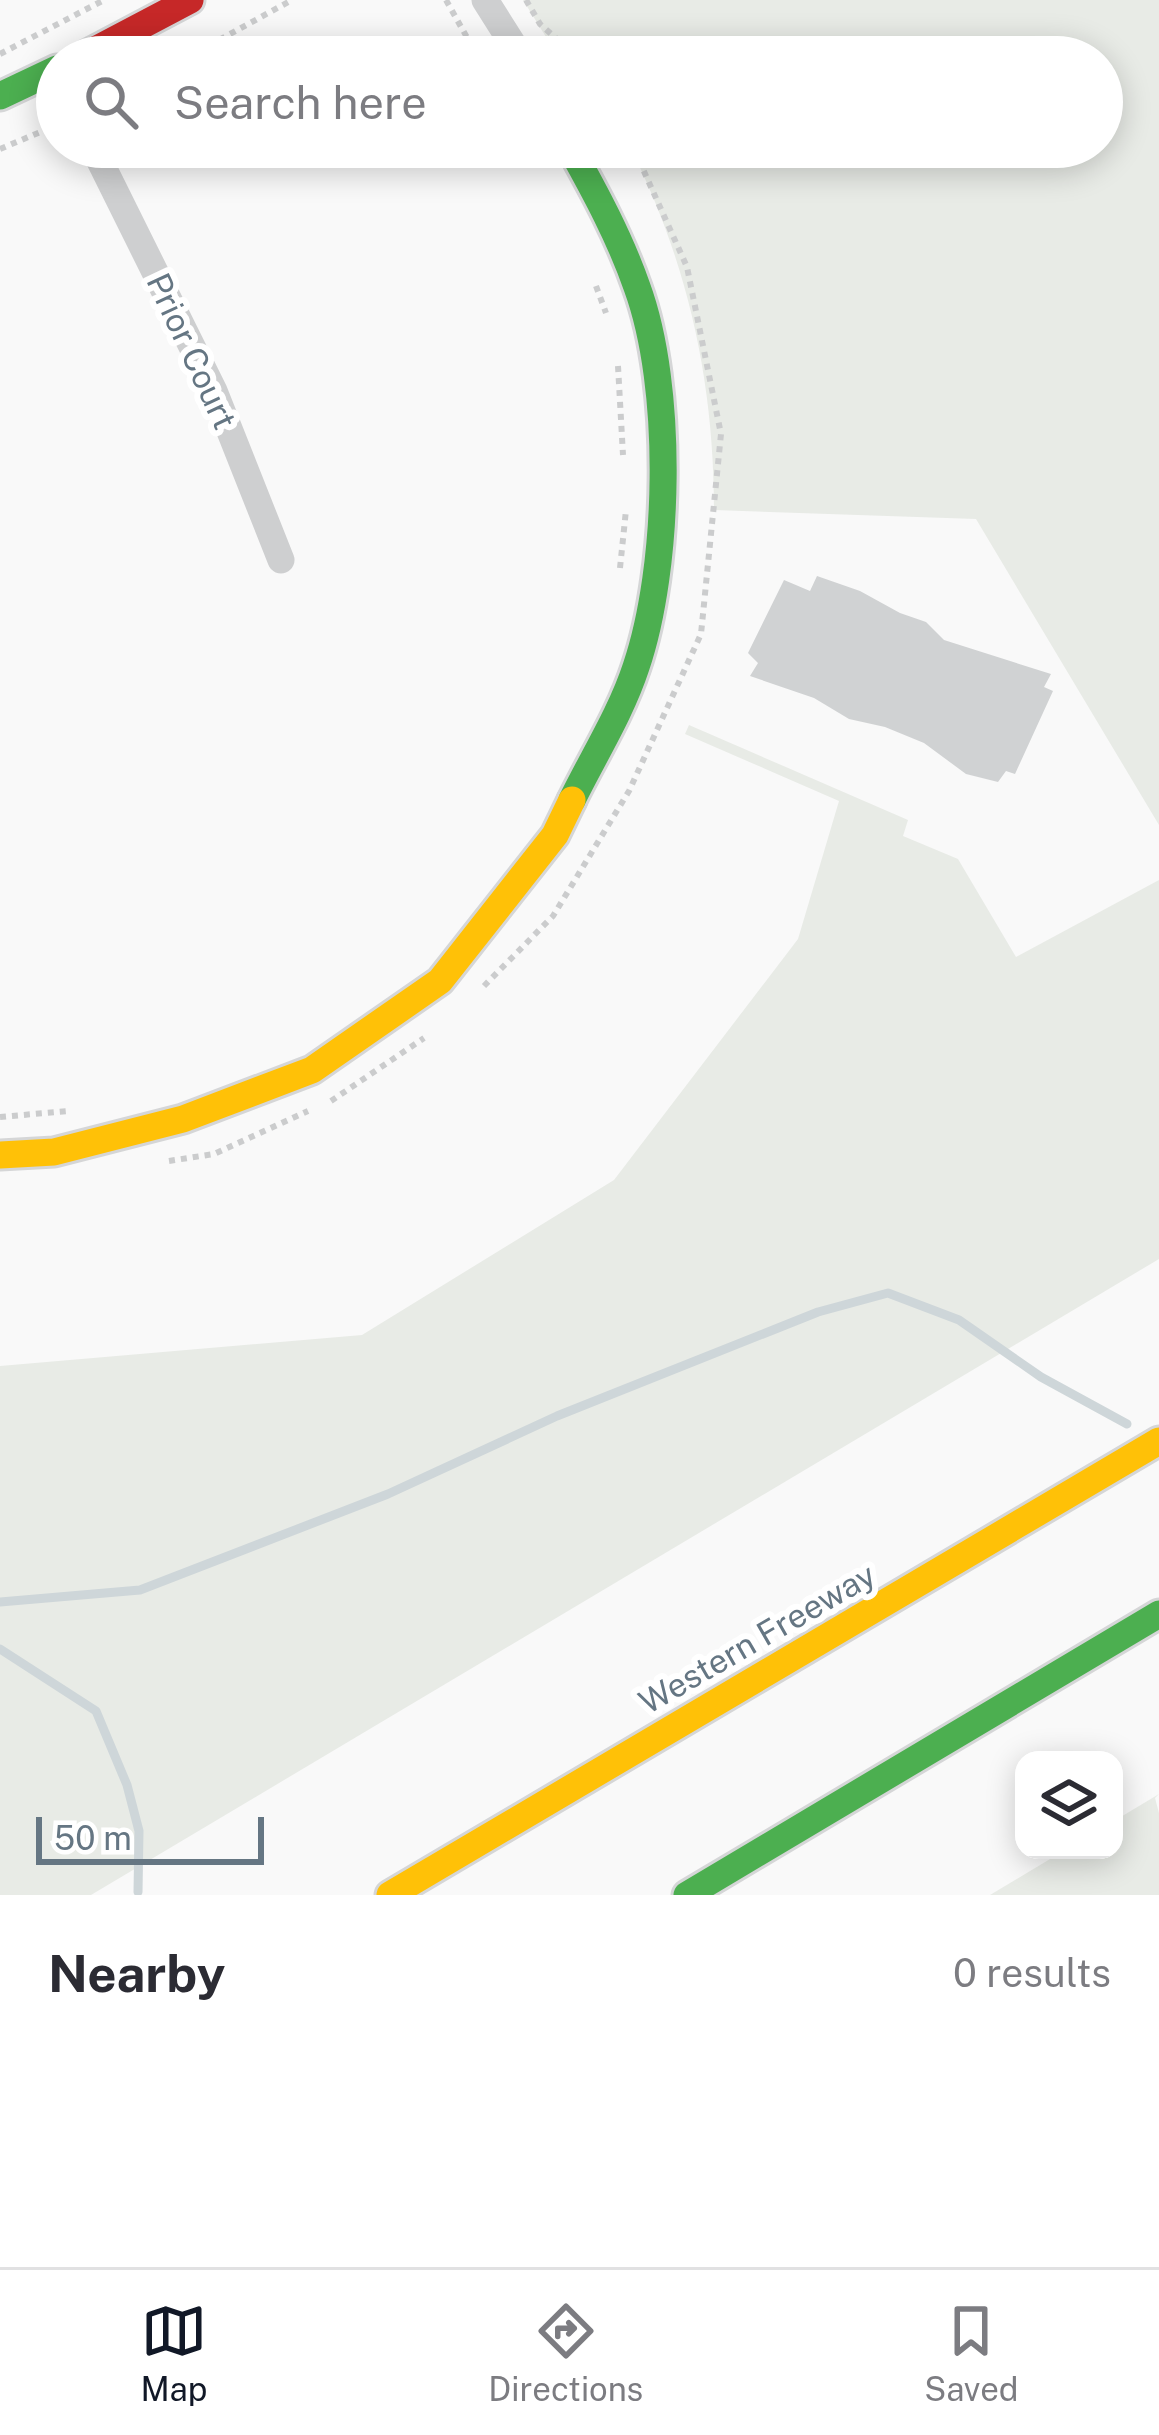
<!DOCTYPE html>
<style>
:root{--surface:#fff;--page:#f2f2f3;--text:#2b2b33;--muted:#7c7c81;--line:#e1e1e2;--accent:#111827}
body{margin:0;font-family:"Public Sans",sans-serif;background:var(--page);color:var(--text)}
.controls{position:absolute;right:36px;bottom:36px;display:grid;overflow:hidden;border-radius:24px;box-shadow:0 6px 30px #0003}
.controls button{width:108px;height:108px;display:grid;place-items:center;padding:0;border:0;border-bottom:3px solid var(--line);background:var(--surface);color:var(--text);font:60px sans-serif}
.scale{position:absolute;left:36px;bottom:30px;width:228px;box-sizing:border-box;padding-left:12px;border:6px solid #657683;border-top:0;font-size:33px;line-height:42px;white-space:nowrap;color:#657683;-webkit-text-stroke:9px #fff;paint-order:stroke}
.list{margin:0;padding:0;list-style:none}
h2{display:flex;justify-content:space-between;align-items:center;height:156px;margin:0;padding:0 48px;font-size:51px}
h2 small{font-size:39px;font-weight:400;color:var(--muted)}
.icon{flex:none;width:66px;height:66px;fill:none;stroke:currentColor;stroke-width:2;stroke-linecap:round;stroke-linejoin:round}
.map{position:relative;flex:none;width:1159px;height:1895px;overflow:hidden}
.search{position:absolute;background:var(--surface);box-shadow:0 6px 30px #0003;left:36px;right:36px;top:36px;height:132px;display:flex;align-items:center;gap:30px;box-sizing:border-box;padding:0 42px;border-radius:66px;color:var(--muted);font-size:45px}
.sheet{height:372px;background:var(--surface)}
nav{display:flex;justify-content:space-around;align-items:center;box-sizing:border-box;height:168px;border-top:3px solid var(--line);background:var(--surface);font-size:33px;color:var(--muted)}
nav a{display:grid;justify-items:center;gap:6px}
nav .on{color:var(--accent)}
.map>svg:first-child{display:block}
.green{fill:#e8ebe6}
.lines{fill:none;stroke-linecap:round;stroke-linejoin:round}
.stream{stroke:#ced6d9;stroke-width:9}
.building{fill:#d0d2d3}
.fast-casing{stroke:#d5d6d7;stroke-width:33}
.slow-casing{stroke:#d5d6d7;stroke-width:33}
.jam-casing{stroke:#d5d6d7;stroke-width:33}
.path{stroke:#cbcccd;stroke-width:6;stroke-dasharray:6 6;stroke-linecap:butt}
.street{stroke:#cecfd0;stroke-width:27}
.fast{stroke:#4caf50;stroke-width:27}
.slow{stroke:#ffc107;stroke-width:27}
.jam{stroke:#c62828;stroke-width:27}
.labels{text-anchor:middle;dominant-baseline:central;stroke-width:12;stroke-linejoin:round;paint-order:stroke}
.street-label{font-size:33px;fill:#657683;stroke:#fff}
</style>
<div class="map">
<svg width="1159" height="1895" viewBox="0 0 1159 1895">
<rect width="100%" height="100%" fill="#f9f9f9"/>
<g class="green">
<path d="M523 0H1159V825L976 519 714 510C714 381 688 263 630 147H1102V57H579L567 36 551 45Z"/>
<polygon points="689,725 908,820 903,836 958,859 1016,957 1159,880 1159,1259 91,1895 0,1895 0,1366 362,1335 614,1180 798,939 839,801 685,734"/>
<polygon points="1159,1794 1155,1798 1159,1813 1159,1895 990,1895 1065,1850 1114,1850 1114,1821"/>
</g>
<g class="lines">
<g class="stream">
<polyline points="0,1602 140,1590 388,1494 557,1416 818,1312 888,1293 959,1320 1041,1377 1127,1424"/>
<polyline points="0,1649 96,1711 127,1785 139,1831 138,1892"/>
</g>
</g>
<polygon class="building" points="817,576 860,591 900,613 926,622 944,640 1051,674 1044,687 1053,691 1015,774 1006,771 998,782 966,774 924,743 885,727 849,719 814,698 750,676 758,663 748,653 784,580 810,591"/>
<g class="lines">
<g class="fast-casing">
<g id="fast">
<polyline points="0,96 57,69"/>
<path d="M570 147C595 192 620 238 637 287 674 388 670 567 636 667 621 713 593 757 572 800"/>
<polyline points="687,1895 1159,1614"/>
</g>
</g>
<g class="slow-casing">
<g id="slow">
<polyline points="0,1155 54,1152 183,1119 312,1070 440,981 555,835 572,800"/>
<polyline points="390,1895 1159,1441"/>
</g>
</g>
<g class="jam-casing">
<polyline id="jam" points="82,57 190,0"/>
</g>
<g class="path">
<polyline points="446,0 478,57"/>
<polyline points="526,0 540,24 577,57"/>
<polyline points="0,54 104,0"/>
<polyline points="188,57 292,0"/>
<polyline points="529,147 537,161"/>
<polyline points="0,149 57,125"/>
<polyline points="596,286 606,313"/>
<polyline points="618,366 623,455"/>
<polyline points="620,568 626,510"/>
<polyline points="484,986 553,916 629,791 701,634 721,434 687,267 633,147"/>
<polyline points="331,1101 424,1038"/>
<polyline points="0,1117 68,1111"/>
<polyline points="169,1161 214,1154 308,1111"/>
</g>
<g class="street">
<polyline points="485,0 521,57"/>
<polyline points="93,147 214,391 281,560"/>
</g>
<use href="#fast" class="fast"/>
<use href="#slow" class="slow"/>
<use href="#jam" class="jam"/>
</g>
<g class="labels">
<g class="street-label">
<text transform="translate(192 351) rotate(65)">Prior Court</text>
<text transform="translate(757 1638) rotate(-30)">Western Freeway</text>
</g>
</g>
</svg>
<div class="controls">
<button><svg class="icon" aria-label="layers" viewBox="0 0 24 24"><path d="M12 4l9 5-9 5-9-5zM3 14l9 5 9-5"/></svg></button>
</div>
<div class="scale">50 m</div>
<div class="search"><svg class="icon" aria-label="search" viewBox="0 0 24 24"><circle cx="10" cy="10" r="6"/><path d="M15 15l6 6"/></svg>Search here</div>
</div>
<section class="sheet">
<h2>Nearby<small>0 results</small></h2>
<ul class="list">
</ul>
</section>
<nav>
<a class="on"><svg class="icon" aria-label="map" viewBox="0 0 24 24"><path d="M3 6l6-2 6 2 6-2v14l-6 2-6-2-6 2zM9 4v14M15 6v14"/></svg>Map</a>
<a><svg class="icon" aria-label="directions" viewBox="0 0 24 24"><path d="M12 3l9 9-9 9-9-9zM9 14v-3h6M13 9l2 2-2 2"/></svg>Directions</a>
<a><svg class="icon" aria-label="saved" viewBox="0 0 24 24"><path d="M7 4h10v16l-5-4-5 4z"/></svg>Saved</a>
</nav>
